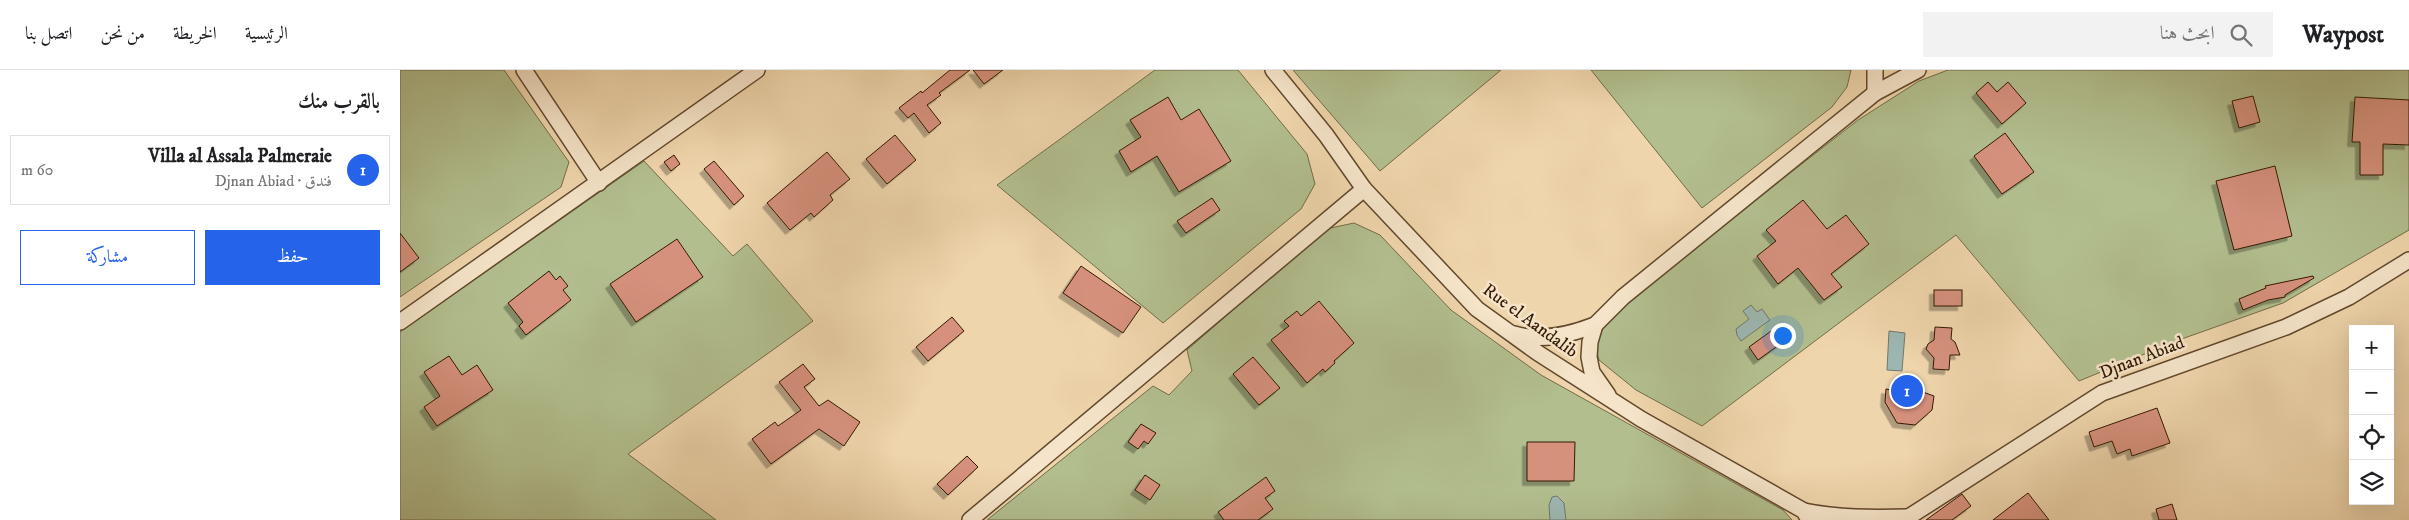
<!DOCTYPE html>
<html lang="ar">
<meta charset="utf-8">
<style>
:root{--surface:#fff;--page:#f2f2f2;--text:#202124;--muted:#757577;--line:#e0e0e0;--accent:#2563eb}
body{margin:0;font-family:"IM FELL DW Pica",Amiri,serif;background:var(--page);color:var(--text);direction:rtl}
.controls{position:absolute;right:15px;bottom:15px;display:grid;overflow:hidden;border-radius:0px;box-shadow:0 5px 20px #0002}
.controls button{width:45px;height:45px;display:grid;place-items:center;padding:0;border:0;border-bottom:1px solid var(--line);background:var(--surface);color:var(--text);font:25px sans-serif}
.you{position:absolute;left:1382px;top:265px;width:18px;height:18px;margin:-12px;border:4px solid #fff;border-radius:50%;background:#1a73e8;box-shadow:0 0 0 8px #1a73e833}
.badge{display:grid;place-items:center;width:32px;height:32px;border-radius:50%;background:var(--accent);color:#fff;font-size:16px;font-weight:700}
.pin{position:absolute;translate:-50% -50%;border:2px solid #fff;box-shadow:0 1px 5px #0006}
.list{margin:0;padding:0;list-style:none}
h2{display:flex;justify-content:space-between;align-items:center;height:65px;margin:0;padding:0 20px;font-size:21px}
h2 small{font-size:16px;font-weight:400;color:var(--muted)}
.list li{display:grid;grid-template-columns:32px 1fr auto;gap:15px;align-items:center;box-sizing:border-box;height:70px;margin:0 10px 10px;padding:0 10px;border:1px solid var(--line);border-radius:0px}
.list b{display:block;font-size:19px;white-space:nowrap}
.list p{margin:0;font-size:16px;white-space:nowrap;color:var(--muted)}
.list em{font-size:16px;font-style:normal;color:var(--muted)}
.actions{display:flex;gap:10px;padding:15px 20px}
.actions a{flex:1;padding:11px 0;border:1px solid var(--accent);border-radius:0px;text-align:center;font-size:18px;color:var(--accent)}
.actions .main{background:var(--accent);color:#fff}
.icon{flex:none;width:28px;height:28px;fill:none;stroke:currentColor;stroke-width:2;stroke-linecap:round;stroke-linejoin:round}
.map{position:relative;flex:none;width:2009px;height:450px;overflow:hidden;direction:ltr}
header{display:flex;align-items:center;gap:30px;box-sizing:border-box;height:70px;padding:0 25px;background:var(--surface);border-bottom:1px solid var(--line)}
header strong{font-size:24px}
nav{display:flex;gap:28px;margin-inline-start:auto;font-size:18px}
.search{width:350px;height:45px;background:var(--page);display:flex;align-items:center;gap:12px;box-sizing:border-box;padding:0 18px;border-radius:0px;color:var(--muted);font-size:19px}
main{display:flex}
aside{flex:1;background:var(--surface)}
.map>svg:first-child{display:block}
.green{fill:#b2be8e;stroke:#726c48}
.water{fill:#9cb7b1;stroke:#72786b}
.building{fill:#d6917d;stroke:#331902;filter:url(#shadow)}
.lines{fill:none;stroke-linecap:round;stroke-linejoin:round}
.minor-casing{stroke:#62482c;stroke-width:18}
.minor{stroke:#f5e4c9;stroke-width:15}
.labels{text-anchor:middle;dominant-baseline:central;stroke-width:5;stroke-linejoin:round;paint-order:stroke}
.street-label{font-size:18px;fill:#331902;stroke:#f5e4c9}
</style>
<header>
<strong>Waypost</strong>
<div class="search"><svg class="icon" aria-label="search" viewBox="0 0 24 24"><circle cx="10" cy="10" r="6"/><path d="M15 15l6 6"/></svg>ابحث هنا</div>
<nav><a>الرئيسية</a><a>الخريطة</a><a>من نحن</a><a>اتصل بنا</a></nav>
</header>
<main>
<div class="map">
<svg width="2009" height="450" viewBox="0 0 2009 450">
<defs>
<filter id="shadow"><feDropShadow dx="-4.5" dy="4.5" stdDeviation="0" flood-color="#0004"/></filter>
</defs>
<rect width="100%" height="100%" fill="#efd5ac"/>
<filter id="stains"><feTurbulence type="fractalNoise" baseFrequency=".004" numOctaves="4"/><feColorMatrix values="0 0 0 0 .2 0 0 0 0 .09 0 0 0 0 .02 0 0 0 .5 -.17"/></filter>
<radialGradient id="worn" r=".72"><stop offset=".6" stop-color="#630" stop-opacity="0"/><stop offset="1" stop-color="#630" stop-opacity=".3"/></radialGradient>
<g class="green">
<polygon points="0,0 104,0 169,92 161,117 0,227"/>
<polygon points="755,0 838,0 907,84 915,114 901,139 763,253 597,115"/>
<polygon points="893,0 1101,0 980,101"/>
<polygon points="1191,0 1451,0 1447,17 1432,37 1302,138"/>
<polygon points="1548,0 2009,0 2009,160 1883,233 1776,271 1679,311 1556,165 1302,356 1236,320 1199,290 1195,275 1210,244 1458,50 1519,11"/>
<polygon points="244,91 333,186 347,174 413,251 228,384 316,450 0,450 0,262"/>
<polygon points="954,153 980,165 1051,240 1141,305 1383,440 1392,450 587,450 753,316 769,325 792,301 787,280 926,159"/>
</g>
<g class="water">
<polygon points="1351,235 1357,242 1362,239 1370,250 1341,271 1337,265 1336,259 1349,249 1343,241"/>
<polygon points="1489,261 1505,263 1502,301 1487,300"/>
<polygon points="1157,426 1164,433 1166,450 1150,450 1149,435 1152,427"/>
</g>
<g class="building">
<polygon points="550,0 570,0 539,23 541,25 527,35 541,53 529,63 514,43 508,48 499,38 521,21 522,23"/>
<polygon points="573,0 603,0 584,14"/>
<polygon points="1588,12 1597,22 1608,12 1626,33 1602,54 1576,23"/>
<polygon points="1853,26 1860,52 1839,58 1832,31"/>
<polygon points="768,27 781,50 799,39 831,91 779,122 757,86 731,102 719,81 741,67 730,50"/>
<polygon points="1955,27 2009,30 2009,75 1983,74 1983,105 1960,105 1960,72 1952,72"/>
<polygon points="1605,63 1634,102 1602,124 1574,86"/>
<polygon points="495,65 516,90 487,114 466,89"/>
<polygon points="427,82 450,109 430,125 433,130 414,147 411,143 390,160 367,133"/>
<polygon points="274,85 280,94 271,101 264,92"/>
<polygon points="314,91 344,126 334,135 304,99"/>
<polygon points="1875,96 1892,166 1834,180 1816,111"/>
<polygon points="812,128 820,140 786,163 777,151"/>
<polygon points="1403,130 1427,159 1446,145 1469,174 1431,204 1442,217 1424,230 1398,198 1378,214 1357,186 1376,171 1366,160"/>
<polygon points="0,163 19,188 0,202"/>
<polygon points="277,169 303,207 236,252 210,214"/>
<polygon points="681,196 741,237 723,263 663,223"/>
<polygon points="149,201 156,210 160,206 168,216 163,220 171,230 126,265 119,256 123,252 108,233"/>
<polygon points="1913,206 1914,208 1885,225 1885,227 1868,230 1843,240 1839,229 1866,218 1865,216"/>
<rect x="1534" y="220" width="28" height="16"/>
<polygon points="919,231 954,273 934,291 935,293 925,302 923,299 907,313 871,270 889,256 884,251 897,241 901,246"/>
<polygon points="552,247 564,261 528,291 516,277"/>
<polygon points="1378,256 1387,269 1358,290 1349,277"/>
<polygon points="1535,257 1552,258 1551,269 1555,272 1560,285 1550,285 1549,300 1533,299 1534,288 1526,279 1528,274 1534,270"/>
<polygon points="49,286 62,305 77,295 93,320 37,356 24,337 40,326 24,302"/>
<polygon points="853,287 880,318 859,335 833,304"/>
<polygon points="403,294 415,309 404,317 419,336 428,330 460,352 444,376 419,359 371,394 352,369 375,352 378,356 401,340 379,312"/>
<polygon points="1506,311 1510,317 1518,317 1520,321 1534,326 1532,340 1515,355 1497,353 1485,332 1486,319 1492,320"/>
<polygon points="1757,338 1770,373 1732,386 1730,379 1717,384 1712,371 1694,377 1689,362"/>
<polygon points="741,354 756,363 748,374 744,371 738,379 728,372"/>
<polygon points="1127,372 1175,372 1174,411 1127,411"/>
<polygon points="567,386 578,397 548,425 537,414"/>
<polygon points="745,405 760,415 750,430 735,420"/>
<polygon points="866,407 875,421 865,428 873,439 858,450 824,450 818,442"/>
<polygon points="1628,423 1649,450 1593,450"/>
<polygon points="1562,424 1571,436 1552,450 1526,450"/>
<polygon points="1772,434 1777,450 1759,450 1756,439"/>
</g>
<g class="lines">
<g class="minor-casing">
<g id="minor">
<polyline points="124,0 199,113"/>
<polyline points="873,0 926,65 964,119 1077,239 1138,283 1241,349 1404,441 1409,450"/>
<polyline points="1475,23 1475,0"/>
<polyline points="0,252 357,0"/>
<path d="M1114 264C1141 272 1169 265 1195 255"/>
<polyline points="1208,325 1192,302 1189,287 1190,272 1195,255 1223,227 1475,23 1518,0"/>
<path d="M1404 441C1439 448 1472 448 1508 447"/>
<polyline points="570,450 964,119"/>
<polyline points="1504,450 1702,323 1886,257 1949,227 2009,190"/>
</g>
</g>
<use href="#minor" class="minor"/>
</g>
<g class="labels">
<g class="street-label">
<text transform="translate(1130 251) rotate(36)">Rue el Aandalib</text>
<text transform="translate(1742 288) rotate(-21)">Djnan Abiad</text>
</g>
</g>
<rect width="100%" height="100%" filter="url(#stains)"/>
<rect width="100%" height="100%" fill="url(#worn)"/>
</svg>
<div class="controls">
<button>+</button>
<button>−</button>
<button><svg class="icon" aria-label="locate" viewBox="0 0 24 24"><circle cx="12" cy="12" r="6"/><path d="M12 2v4M12 18v4M2 12h4M18 12h4"/></svg></button>
<button><svg class="icon" aria-label="layers" viewBox="0 0 24 24"><path d="M12 4l9 5-9 5-9-5zM3 14l9 5 9-5"/></svg></button>
</div>
<div class="you"></div>
<div class="pin badge" style="left:1507px;top:321px">1</div>
</div>
<aside>
<h2>بالقرب منك<small></small></h2>
<ul class="list">
<li><span class="badge">1</span><div><b>Villa al Assala Palmeraie</b><p>فندق · Djnan Abiad</p></div><em>60 m</em></li>
</ul>
<div class="actions"><a class="main">حفظ</a><a>مشاركة</a></div>
</aside>
</main>
